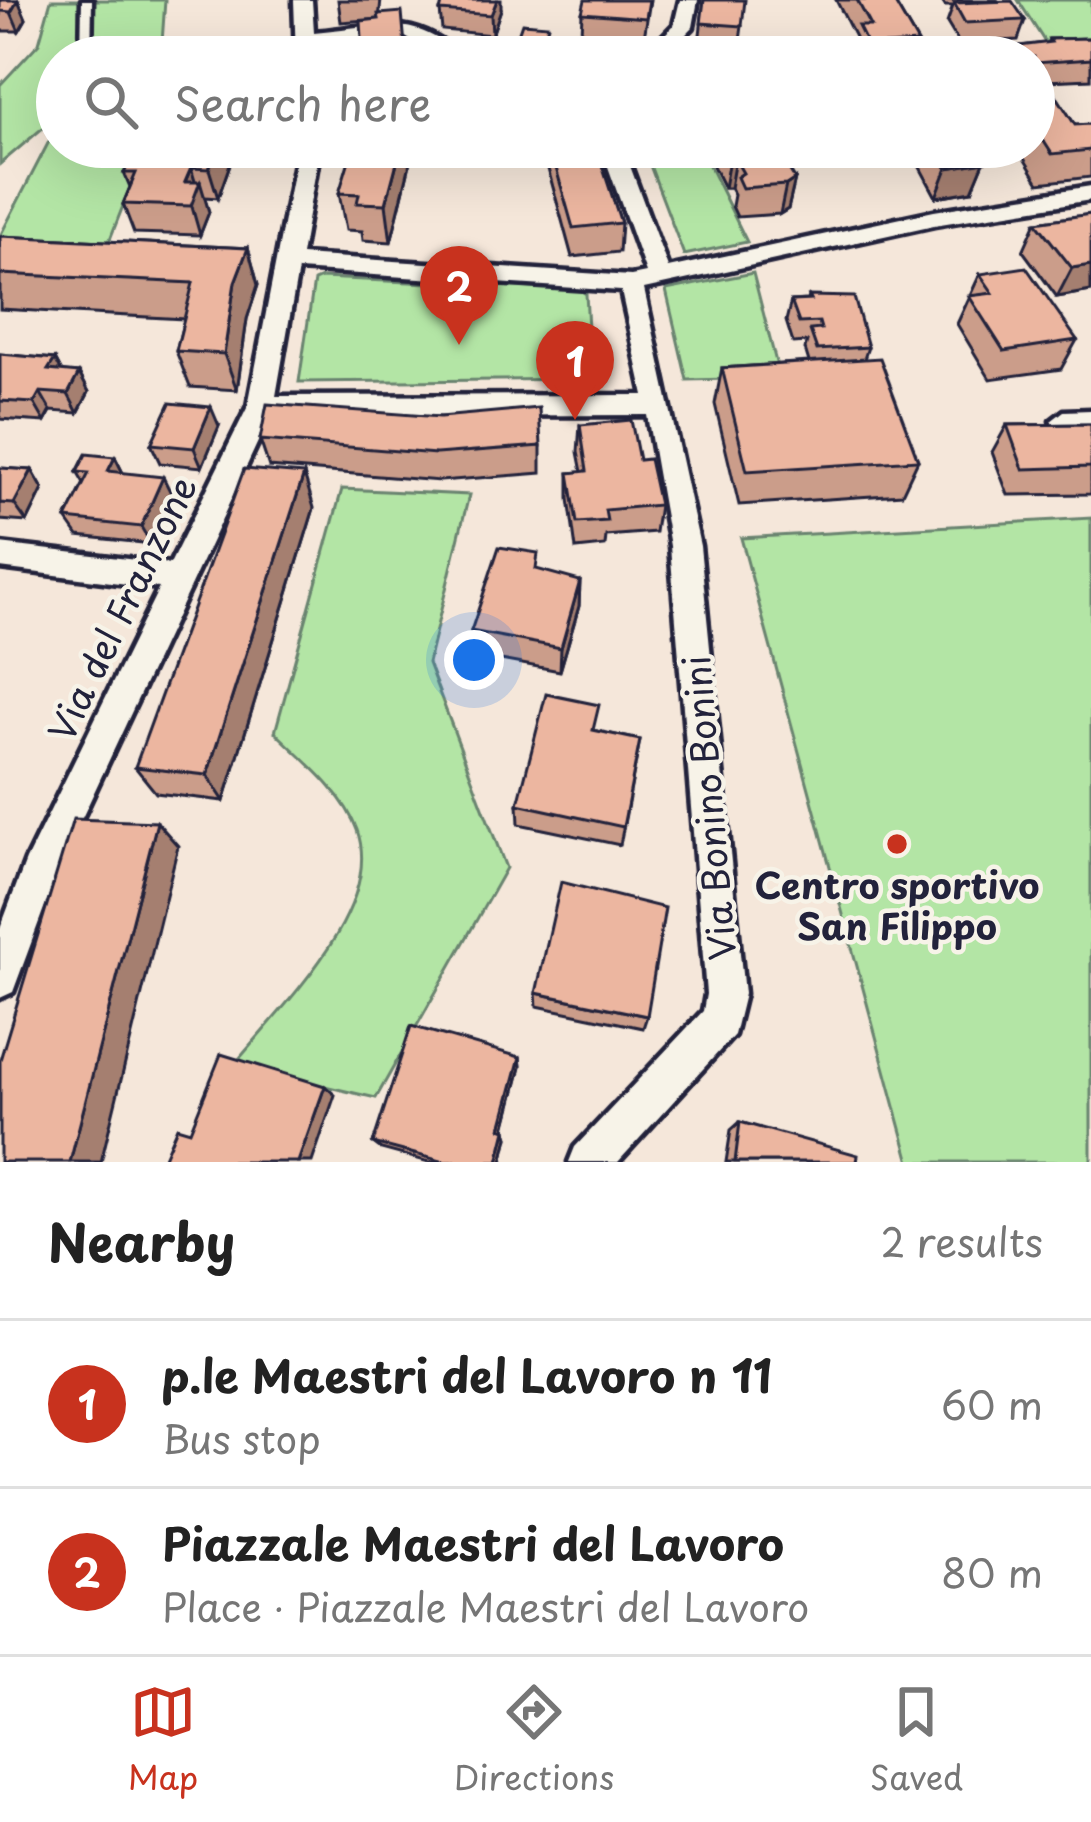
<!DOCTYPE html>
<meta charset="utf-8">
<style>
:root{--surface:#fff;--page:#f6f6f6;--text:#222;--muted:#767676;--line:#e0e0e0;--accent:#c8321e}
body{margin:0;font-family:"Playpen Sans",sans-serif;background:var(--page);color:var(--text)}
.you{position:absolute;left:474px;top:660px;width:42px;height:42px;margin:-30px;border:9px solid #fff;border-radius:50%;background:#1a73e8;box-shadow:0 0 0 18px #1a73e833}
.badge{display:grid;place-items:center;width:78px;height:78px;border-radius:50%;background:var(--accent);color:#fff;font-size:39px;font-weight:700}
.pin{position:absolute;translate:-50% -99px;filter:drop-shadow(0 3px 6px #0008)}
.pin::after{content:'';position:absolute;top:63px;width:42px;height:36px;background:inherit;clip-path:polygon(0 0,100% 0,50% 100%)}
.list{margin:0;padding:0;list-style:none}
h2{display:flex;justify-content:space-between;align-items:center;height:156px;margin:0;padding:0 48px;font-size:51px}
h2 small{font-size:39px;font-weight:400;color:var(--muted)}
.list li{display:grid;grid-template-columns:78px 1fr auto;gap:36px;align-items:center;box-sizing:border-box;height:168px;padding:0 48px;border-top:3px solid var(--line)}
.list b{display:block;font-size:45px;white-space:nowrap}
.list p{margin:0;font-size:39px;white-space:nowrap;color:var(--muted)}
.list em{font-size:39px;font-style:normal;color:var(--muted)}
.icon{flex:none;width:66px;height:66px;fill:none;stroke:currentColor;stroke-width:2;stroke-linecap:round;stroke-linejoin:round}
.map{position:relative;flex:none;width:1091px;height:1162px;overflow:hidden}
.search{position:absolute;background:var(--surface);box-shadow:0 12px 48px #0002;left:36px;right:36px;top:36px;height:132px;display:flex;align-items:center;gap:30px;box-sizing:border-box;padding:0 42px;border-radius:66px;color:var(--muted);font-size:45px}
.sheet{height:492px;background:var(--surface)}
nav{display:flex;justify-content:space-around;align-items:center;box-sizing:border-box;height:168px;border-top:3px solid var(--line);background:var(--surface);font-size:33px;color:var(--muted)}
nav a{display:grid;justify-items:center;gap:6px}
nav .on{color:var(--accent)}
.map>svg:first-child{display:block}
.green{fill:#b3e5a5;stroke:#6a8470;stroke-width:3}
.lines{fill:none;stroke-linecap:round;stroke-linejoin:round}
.service-casing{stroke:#22223b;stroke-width:9}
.minor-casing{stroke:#22223b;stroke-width:9}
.service{fill:#f7f3e8;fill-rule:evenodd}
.minor{fill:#f7f3e8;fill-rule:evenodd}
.wall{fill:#cb9d8a;stroke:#22223b;stroke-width:3}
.shaded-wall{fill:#a57f70;stroke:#22223b;stroke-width:3}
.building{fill:#ecb6a0;stroke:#22223b;stroke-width:3}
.poi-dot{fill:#c8321e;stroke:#f7f3e8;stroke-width:4.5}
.labels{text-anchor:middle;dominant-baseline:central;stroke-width:9;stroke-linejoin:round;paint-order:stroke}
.street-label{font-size:36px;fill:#22223b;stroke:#f7f3e8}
.poi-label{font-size:36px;font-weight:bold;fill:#22223b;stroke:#f7f3e8}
</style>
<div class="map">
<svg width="1091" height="1162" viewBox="0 0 1091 1162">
<rect width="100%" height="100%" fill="#f5e7da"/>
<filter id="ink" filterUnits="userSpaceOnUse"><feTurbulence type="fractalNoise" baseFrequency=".00833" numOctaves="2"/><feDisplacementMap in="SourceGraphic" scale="24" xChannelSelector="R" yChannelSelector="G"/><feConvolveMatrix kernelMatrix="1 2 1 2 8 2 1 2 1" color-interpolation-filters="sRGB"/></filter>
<g filter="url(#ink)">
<g class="green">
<polygon points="51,0 165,0 161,57 57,57 57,116 0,164 0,85 39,43"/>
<polygon points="1018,0 1091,0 1091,46 1048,47"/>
<polygon points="57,126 57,147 146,147 105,252 0,248 0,236"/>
<polygon points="643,147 700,147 747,242 684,255"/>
<polygon points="753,273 780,378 687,380 666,290"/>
<polygon points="321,278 580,290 586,294 591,379 299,382 314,281"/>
<path d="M342 489 469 495 428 663 506 868 376 1098 234 1065C280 1008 385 909 357 830 344 792 302 759 275 732Z"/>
<polygon points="1091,518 1091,1162 910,1162 741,538"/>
</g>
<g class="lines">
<g class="service-casing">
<polygon id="service" points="82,0 92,0 91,57 81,57"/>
</g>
<g class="minor-casing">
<g id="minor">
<path d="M294 0H312L314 32C371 27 416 11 460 57H438L404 36 315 44 316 57H296Z"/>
<polygon points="680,0 698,0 693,27 664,57 643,57 674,25"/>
<path d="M298 147H320L301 255 631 276 646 273 601 147H623L668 268 934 211 1091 186V200L934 225 644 289 700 546 744 994 734 1035 618 1162H569L575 1147 703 1011 706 994 670 546 647 415 270 416 60 865 13 992 0 998V929L26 860 159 588 0 568V544L170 564 248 406ZM298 270 621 291 644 395 276 396Z"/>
<polygon points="1091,410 1091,430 1064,431 1051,421 1064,411"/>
</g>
</g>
<use href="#service" class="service"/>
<use href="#minor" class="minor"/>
</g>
<g class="wall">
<polygon points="0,0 18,0 26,19 19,31 0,31"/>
<polygon points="338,0 381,0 379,19 341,22"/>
<polygon points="650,0 644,38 581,33 582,13"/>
<polygon points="704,0 742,26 738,55 698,52"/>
<polygon points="836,0 893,0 918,43 913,57 852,57 855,37"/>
<polygon points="941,0 997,0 1025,20 1018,40 959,43 947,23 953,6 945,6"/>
<polygon points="501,9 492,35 442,30 440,11"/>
<polygon points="1091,38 1091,79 1047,81 1075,125 1091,126 1091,177 1039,183 1017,147 1034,147 1034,57 992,57 995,49 1047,43 1049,39"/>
<polygon points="160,147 225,147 230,164 218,198 204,197 209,212 200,235 134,233 123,204 130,187 124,173 162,154"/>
<polygon points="542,147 596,147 621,223 619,252 572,257"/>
<polygon points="710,147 769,147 779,167 795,179 788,209 780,214 737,217 732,206 734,195 730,188 724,188 713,166 714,156"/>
<polygon points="909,147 975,147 984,162 972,191 936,197"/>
<polygon points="409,168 391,242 363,240 362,231 346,230 339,193"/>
<polygon points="1091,214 1091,291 1057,297 1023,251 1036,222"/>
<polygon points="0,236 248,248 258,285 247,319 237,390 190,387 176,351 184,319 0,309"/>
<polygon points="980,274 1077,340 1061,369 990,379 957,324"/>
<polygon points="809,296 868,347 864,359 918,460 902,494 739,505 715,404 722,368 809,362 805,349 807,342 793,343 786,321 791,301 808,300"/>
<polygon points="0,354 55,359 62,372 79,373 89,392 78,413 51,411 45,422 0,419"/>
<polygon points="1091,424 1091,494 1008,495 992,452 1007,425"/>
<polygon points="580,425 639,460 659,505 655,532 606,536 605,546 576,549 569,499 569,473 582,472 578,452"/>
<polygon points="219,426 202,467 160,463 151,444"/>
<polygon points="260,440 541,446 541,473 440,481 269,467"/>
<polygon points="115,457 123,473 172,495 151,544 78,536 66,519 84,484 77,472"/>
<polygon points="0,468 32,470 43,489 27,522 0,520"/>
<polygon points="314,508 224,801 156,793 135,767"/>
<polygon points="580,581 579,606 560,671 474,655 471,631"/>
<polygon points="596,731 640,740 620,845 519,824 518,804"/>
<polygon points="536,993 647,1016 643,1028 537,1006"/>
<polygon points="520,1057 521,1067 505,1129 508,1137 502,1162 429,1162 381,1149 373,1143"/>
<polygon points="740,1122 857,1162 726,1162 731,1130"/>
</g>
<g class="shaded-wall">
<polygon points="18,0 26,19 19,31 11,12"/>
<polygon points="497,0 501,0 501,9 492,35 491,15"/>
<polygon points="217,147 225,147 230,164 218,198 209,169"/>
<polygon points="401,147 411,147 409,168 391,242 386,204"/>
<polygon points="729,159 735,159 730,188 724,188"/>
<polygon points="984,162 972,191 936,197 947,168"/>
<polygon points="191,168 197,188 200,182 209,212 200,235 185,182"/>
<polygon points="795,179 788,209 780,214 786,185"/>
<polygon points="248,248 258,285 247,319 237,390 224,354 235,282"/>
<polygon points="1091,265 1091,291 1057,297 1072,268"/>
<polygon points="55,359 65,378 48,370"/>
<polygon points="79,373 89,392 78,413 68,394"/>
<polygon points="40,392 51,411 45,422 34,403"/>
<polygon points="211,407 219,426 202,467 194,448"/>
<polygon points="115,457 124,475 108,471"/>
<polygon points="32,470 43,489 27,522 14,504"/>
<polygon points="304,474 314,508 224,801 207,775"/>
<polygon points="163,477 172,495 151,544 141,527"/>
<polygon points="580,581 579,606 560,671 561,648"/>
<polygon points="157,822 178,846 101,1162 70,1162"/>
<polygon points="520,1057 521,1067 503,1135 501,1128"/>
<polygon points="325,1086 335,1095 312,1162 298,1162"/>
<polygon points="506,1130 508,1137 502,1162 498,1162"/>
</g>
<g class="building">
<polygon points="0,0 18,0 11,12 0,11"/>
<polygon points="443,0 497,0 491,15 440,11"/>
<polygon points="585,0 649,0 646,18 582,13"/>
<polygon points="704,0 745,0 742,26 701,23"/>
<polygon points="857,0 893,0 918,43 868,46 858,26 871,26"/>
<polygon points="1012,1 1025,20 965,23 954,3"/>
<polygon points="402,12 406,57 363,57 361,21 379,19 378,14"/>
<polygon points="522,23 548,25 546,32 577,35 571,57 510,57"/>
<polygon points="1091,38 1091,59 1034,63 1034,57 999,57 995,49 1051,42 1049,39"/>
<polygon points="722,50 725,57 683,56"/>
<polygon points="1047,81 1075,125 1089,124 1091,126 1091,150 1052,154 1034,126 1034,82"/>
<polygon points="167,147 217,147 209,169 191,168 185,182 200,182 191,206 123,204 136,173 124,173 134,153 164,154"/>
<polygon points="353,147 401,147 386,204 357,203 359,194 339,193"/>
<polygon points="550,147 596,147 621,223 573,228"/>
<polygon points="722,147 769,147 779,167 787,166 795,179 786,185 742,188 737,177 743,173 735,159 729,159"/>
<polygon points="935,147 975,147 984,162 947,168"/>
<polygon points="1091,214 1091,265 1072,268 1036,222"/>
<polygon points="0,236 248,248 235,282 224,354 176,351 193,283 0,274"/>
<polygon points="1026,267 1077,340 1004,351 969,296 993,293 980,274"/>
<polygon points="809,296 854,297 868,347 817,350 810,330 821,329 819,322 799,323 791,301 811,300"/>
<polygon points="0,354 55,359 48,370 79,373 68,394 40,392 34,403 0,401"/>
<polygon points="880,358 918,460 747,471 722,368"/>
<polygon points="170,403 211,407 194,448 151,444"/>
<polygon points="267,404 440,417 539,408 541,446 436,454 260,440"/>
<polygon points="631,420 639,460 649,459 659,505 605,510 607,521 577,523 569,473 587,471 580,425"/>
<polygon points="1091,424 1091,467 1023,469 1007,425"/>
<polygon points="86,454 115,457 108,471 163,477 141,527 66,519 89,473 77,472"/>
<polygon points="0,468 32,470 14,504 0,503"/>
<polygon points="244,469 304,474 207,775 135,767"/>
<polygon points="499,547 538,553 536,569 580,581 561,648 471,631"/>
<polygon points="546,694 599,705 593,730 640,740 623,827 518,804"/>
<polygon points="73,819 157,822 70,1162 0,1162 0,1060"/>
<polygon points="561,882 665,908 647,1016 536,993"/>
<polygon points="411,1026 520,1057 501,1128 506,1130 498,1162 445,1162 373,1143"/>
<polygon points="221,1054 325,1086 298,1162 162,1162 177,1127 190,1131"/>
<polygon points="740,1122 858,1155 857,1162 735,1162"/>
</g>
</g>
<circle class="poi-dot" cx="897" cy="844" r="12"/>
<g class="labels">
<g class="street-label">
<text transform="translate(121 608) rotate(-64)">Via del Franzone</text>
<text transform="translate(708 808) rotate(-95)">Via Bonino Bonini</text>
</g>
<g class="poi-label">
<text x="897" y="884">Centro sportivo<tspan x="897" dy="41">San Filippo</tspan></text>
</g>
</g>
</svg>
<div class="you"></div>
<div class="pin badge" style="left:575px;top:420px">1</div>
<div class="pin badge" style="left:459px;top:345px">2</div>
<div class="search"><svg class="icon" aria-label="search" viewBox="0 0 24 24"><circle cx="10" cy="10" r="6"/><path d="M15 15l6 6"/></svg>Search here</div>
</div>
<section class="sheet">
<h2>Nearby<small>2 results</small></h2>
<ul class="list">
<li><span class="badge">1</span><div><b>p.le Maestri del Lavoro n 11</b><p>Bus stop</p></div><em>60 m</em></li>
<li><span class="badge">2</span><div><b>Piazzale Maestri del Lavoro</b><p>Place · Piazzale Maestri del Lavoro</p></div><em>80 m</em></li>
</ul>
</section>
<nav>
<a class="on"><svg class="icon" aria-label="map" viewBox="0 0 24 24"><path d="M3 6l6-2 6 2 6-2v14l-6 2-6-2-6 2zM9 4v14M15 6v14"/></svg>Map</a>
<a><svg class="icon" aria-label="directions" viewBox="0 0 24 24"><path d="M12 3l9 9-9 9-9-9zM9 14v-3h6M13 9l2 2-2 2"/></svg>Directions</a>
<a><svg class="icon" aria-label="saved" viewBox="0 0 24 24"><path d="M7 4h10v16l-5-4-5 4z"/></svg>Saved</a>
</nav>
